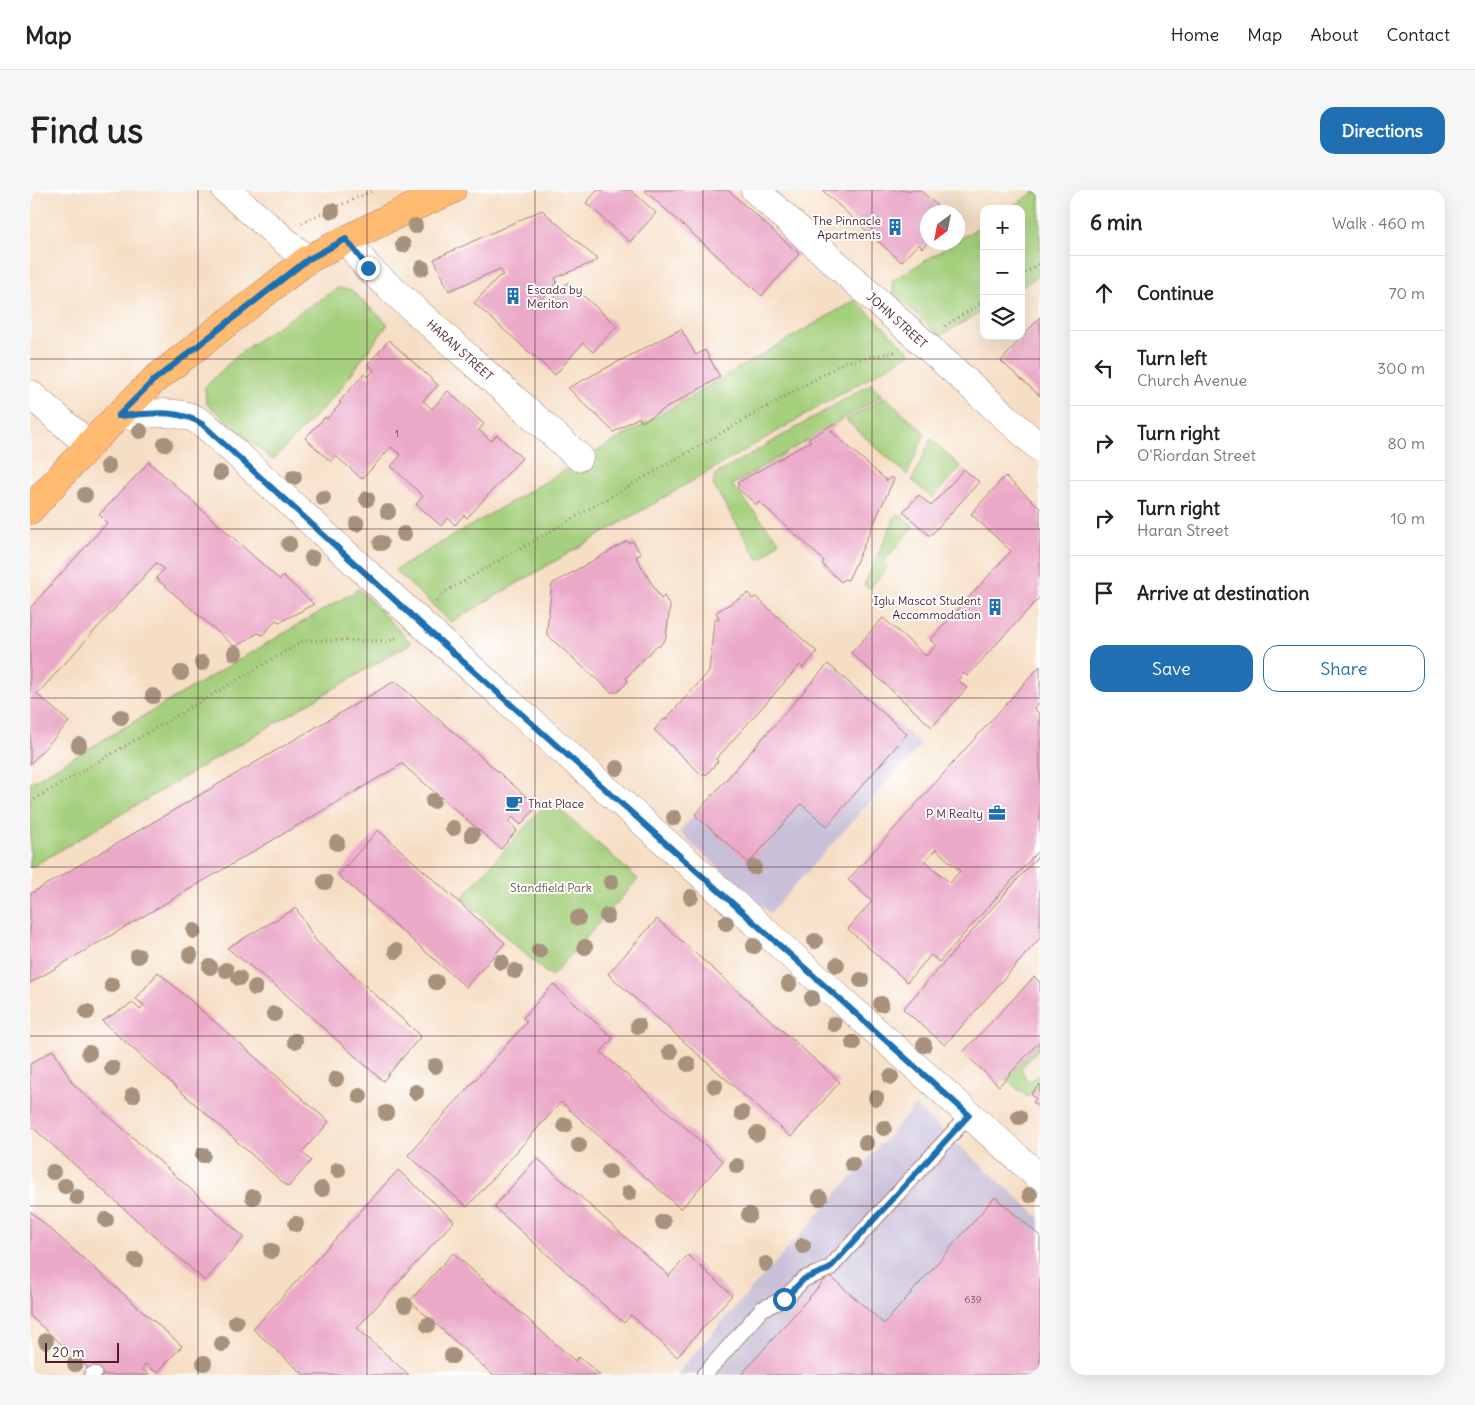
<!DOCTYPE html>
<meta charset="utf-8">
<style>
:root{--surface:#fff;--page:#f6f6f6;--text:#222;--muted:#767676;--line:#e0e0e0;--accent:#1f6fb2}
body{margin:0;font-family:Delius,sans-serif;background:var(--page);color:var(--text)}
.controls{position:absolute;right:15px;top:15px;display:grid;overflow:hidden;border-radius:10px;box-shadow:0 5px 20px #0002}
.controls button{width:45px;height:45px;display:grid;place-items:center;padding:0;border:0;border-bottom:1px solid var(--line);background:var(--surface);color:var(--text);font:25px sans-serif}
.compass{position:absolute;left:890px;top:15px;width:45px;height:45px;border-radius:50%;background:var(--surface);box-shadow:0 5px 20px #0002;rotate:212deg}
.scale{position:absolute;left:15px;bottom:12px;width:74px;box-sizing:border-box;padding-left:5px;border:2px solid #4a1f2b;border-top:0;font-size:14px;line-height:18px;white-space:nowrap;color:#4a1f2b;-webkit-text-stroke:4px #fff;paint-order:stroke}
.stop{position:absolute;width:15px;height:15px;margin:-11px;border:4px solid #1f6fb2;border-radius:50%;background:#fff}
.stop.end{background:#1f6fb2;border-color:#fff;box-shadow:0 1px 5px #0008}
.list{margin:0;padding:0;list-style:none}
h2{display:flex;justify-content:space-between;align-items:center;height:65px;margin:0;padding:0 20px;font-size:21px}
h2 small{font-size:16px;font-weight:400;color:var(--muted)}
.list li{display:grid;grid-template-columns:32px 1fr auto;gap:15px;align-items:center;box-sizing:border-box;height:75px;padding:0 20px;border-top:1px solid var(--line)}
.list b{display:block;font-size:19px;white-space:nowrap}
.list p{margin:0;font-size:16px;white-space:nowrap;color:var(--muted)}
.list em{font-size:16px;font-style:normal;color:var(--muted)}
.actions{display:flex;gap:10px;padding:15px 20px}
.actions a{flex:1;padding:11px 0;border:1px solid var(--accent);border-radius:15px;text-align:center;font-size:18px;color:var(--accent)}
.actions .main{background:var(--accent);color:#fff}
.icon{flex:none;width:28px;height:28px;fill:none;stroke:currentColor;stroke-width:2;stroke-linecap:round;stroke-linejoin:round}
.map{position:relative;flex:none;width:1010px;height:1185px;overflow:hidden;border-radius:15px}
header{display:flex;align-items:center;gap:30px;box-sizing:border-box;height:70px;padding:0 25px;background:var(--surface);border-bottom:1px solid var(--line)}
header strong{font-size:24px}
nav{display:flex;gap:28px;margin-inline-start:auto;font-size:18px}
.intro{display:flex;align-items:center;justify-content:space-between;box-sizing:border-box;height:120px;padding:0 30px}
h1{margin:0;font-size:35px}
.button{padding:12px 22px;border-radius:15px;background:var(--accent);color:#fff;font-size:18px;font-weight:700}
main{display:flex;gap:30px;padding:0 30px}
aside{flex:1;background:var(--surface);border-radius:15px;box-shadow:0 5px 20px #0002}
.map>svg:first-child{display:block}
.industrial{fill:#c8bfd8}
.green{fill:#a4cf7b;stroke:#777753}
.building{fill:#eba9c8;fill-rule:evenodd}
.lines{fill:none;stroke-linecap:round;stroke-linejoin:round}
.lane-casing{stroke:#a07e78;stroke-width:17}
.street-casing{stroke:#a07e78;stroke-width:29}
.primary-casing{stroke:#a07e78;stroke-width:29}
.path{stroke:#a07e78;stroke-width:3;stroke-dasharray:1 4;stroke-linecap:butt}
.lane{stroke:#fff;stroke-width:15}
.street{stroke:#fff;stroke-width:28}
.primary{stroke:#febb71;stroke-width:28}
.tree{fill:#a6927d}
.route{stroke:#1f6fb2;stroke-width:6}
.grid{fill:none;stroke:#4a1f2b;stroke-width:1;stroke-opacity:0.55}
.labels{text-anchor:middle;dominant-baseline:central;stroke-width:4;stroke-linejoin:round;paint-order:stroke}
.number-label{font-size:10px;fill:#724252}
.poi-label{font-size:12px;fill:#4a1f2b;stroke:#fff;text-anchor:end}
.street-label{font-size:12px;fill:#4a1f2b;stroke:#fff}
.park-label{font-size:12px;fill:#655443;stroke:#fff}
</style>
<header>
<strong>Map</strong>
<nav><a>Home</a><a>Map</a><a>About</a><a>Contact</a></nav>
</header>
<div class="intro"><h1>Find us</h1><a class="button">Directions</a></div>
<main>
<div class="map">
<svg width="1010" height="1185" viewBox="0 0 1010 1185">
<rect width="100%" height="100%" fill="#fff"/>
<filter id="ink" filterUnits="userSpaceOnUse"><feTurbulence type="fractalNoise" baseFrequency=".02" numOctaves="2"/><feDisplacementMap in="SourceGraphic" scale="10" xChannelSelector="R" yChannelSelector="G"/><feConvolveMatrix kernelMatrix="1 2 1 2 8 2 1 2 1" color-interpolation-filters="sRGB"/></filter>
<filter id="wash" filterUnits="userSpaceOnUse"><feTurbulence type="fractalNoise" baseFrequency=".0096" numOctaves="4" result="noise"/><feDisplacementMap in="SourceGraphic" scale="20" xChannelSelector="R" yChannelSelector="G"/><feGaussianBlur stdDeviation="1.12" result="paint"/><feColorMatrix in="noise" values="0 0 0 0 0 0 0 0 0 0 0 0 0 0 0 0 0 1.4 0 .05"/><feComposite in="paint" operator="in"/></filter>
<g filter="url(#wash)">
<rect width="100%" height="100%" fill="#f6dec4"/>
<g class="industrial">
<polygon points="802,474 891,555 740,723 649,642"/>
<polygon points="885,916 1010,1028 1010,1185 645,1185"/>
</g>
<g class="green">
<polygon points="1008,0 1010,0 1010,85 991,97 991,19 978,19"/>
<polygon points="954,34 954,120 910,146 864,104 862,91 924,53 928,52 928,50"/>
<polygon points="308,98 321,100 358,134 307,203 243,270 176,213 175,197 211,162 236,144"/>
<polygon points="825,110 881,163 421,432 365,380"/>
<polygon points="841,194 853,205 702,295 749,351 734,368 728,369 683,295 685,285"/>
<polygon points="855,207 895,243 877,285 816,230"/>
<polygon points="901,249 931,277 902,308 882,290"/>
<polygon points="867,323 884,336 853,372 858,377 839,399 834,395"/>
<polygon points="329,399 381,453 0,678 0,593"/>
<polygon points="519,610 608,689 521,787 432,708"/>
<polygon points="1010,851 1010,857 991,878 997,891 1000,891 1010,883 1010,894 998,907 975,889"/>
</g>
<g id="blocks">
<g class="building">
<polygon points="568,0 601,0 626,23 600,52 556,13"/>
<polygon points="614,0 698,0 769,64 732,106"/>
<polygon points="792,0 890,0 914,22 898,22 898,52 892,58 888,54 871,72"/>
<polygon points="512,20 568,70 525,88 527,92 510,112 516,117 538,92 587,136 563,162 553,153 525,185 444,113 468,87 473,85 470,79 419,101 404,69"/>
<polygon points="1010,127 1010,206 971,171"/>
<polygon points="651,139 666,165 675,160 690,187 612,232 609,227 584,242 538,198"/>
<polygon points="359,150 408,195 393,211 402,219 418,201 454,234 449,240 461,251 467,245 492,268 437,328 434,325 425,335 418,328 411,336 386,314 393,306 361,276 371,265 361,257 332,289 306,266 301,272 275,248 295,227 297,229 311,213 309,212 334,184 338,187 344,180 338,174"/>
<polygon points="803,234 806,236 801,241 857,291 861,287 864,289 818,390 814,389 811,392 792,374 794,371 776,354 729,312 727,315 707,298 709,295 707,293 781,251 778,249"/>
<polygon points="119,272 250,390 253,386 284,414 250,432 246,430 233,445 228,443 205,457 126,388 134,379 126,373 7,504 39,532 0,574 0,418 77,333 69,325"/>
<polygon points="934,279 949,292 900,346 873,322 889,305 901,316"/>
<polygon points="975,286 1010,318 1010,407 937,486 934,483 928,490 937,498 902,537 821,463 853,428 896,466 906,455 900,450 981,361 941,324"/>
<polygon points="597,351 599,353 603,351 611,364 606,367 631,409 634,406 640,416 636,448 629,457 627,455 596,488 598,491 588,502 581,502 517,445 517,439 522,394"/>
<polygon points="719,403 722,409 726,407 787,462 773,478 770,475 686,569 688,571 676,585 674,583 672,585 624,540 634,529 635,530 679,482 684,431 689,428 686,422"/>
<polygon points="798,474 877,544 797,636 771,614 719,673 665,625"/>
<path d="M1010 476V512L1004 519 1010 524V659L909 772 901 765 877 792 818 739 842 711 818 690ZM906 659 930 681 920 693 895 671Z"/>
<polygon points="365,491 507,616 491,635 482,627 478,632 487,640 471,659 372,574 0,793 0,704"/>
<polygon points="348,640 475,753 436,797 308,685"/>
<polygon points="1010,664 1010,748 915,855 873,819"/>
<polygon points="266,718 286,751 391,846 353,891 252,801 197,758"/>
<polygon points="627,729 810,892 761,947 578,784"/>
<polygon points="128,782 299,932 272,962 281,971 258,997 72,831 103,813 110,820 114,815 106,809"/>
<polygon points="1004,787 1010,792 1010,851 969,896 933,862"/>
<polygon points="523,794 583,848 571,862 693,971 651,1019 531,912 437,1017 378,965 497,832 493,828"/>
<polygon points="23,860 43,894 214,1047 175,1091 0,935 0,874"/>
<polygon points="1010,894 1010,918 1003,912 1006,909 1001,904"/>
<polygon points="507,968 639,1086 658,1065 702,1105 647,1167 601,1125 594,1133 464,1017"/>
<polygon points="368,980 424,1031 327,1138 379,1185 274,1185 223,1139"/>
<polygon points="965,1007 1010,1046 1010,1185 711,1185 799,1085 854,1134"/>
<polygon points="0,1021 152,1156 127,1183 116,1174 112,1179 119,1185 66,1185 0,1126"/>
<polygon points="423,1063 545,1171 549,1167 570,1185 463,1185 380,1111"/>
</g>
</g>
</g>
<g filter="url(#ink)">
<use href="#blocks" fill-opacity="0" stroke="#a07e78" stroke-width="1"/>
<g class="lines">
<g class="lane-casing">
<g id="lane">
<polyline points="62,1185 64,1184"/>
<polyline points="674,1185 732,1119 754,1109 774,1089 799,1079 939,925"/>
</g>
</g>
<g class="street-casing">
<g id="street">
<polyline points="196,0 277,70"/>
<polyline points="725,0 859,122 1010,258"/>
<polyline points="316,49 338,78 549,267"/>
<polyline points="0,204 59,255"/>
<path d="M89 226C111 225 142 219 163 228 170 231 176 236 182 241L391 433 1010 988"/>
</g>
</g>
<g class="primary-casing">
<polyline id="primary" points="0,320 59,255 123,191 277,70 359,28 422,0"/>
</g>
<g class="path">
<polyline points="272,33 277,30 344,0"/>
<polyline points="991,86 1010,73"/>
<polyline points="915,136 954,111"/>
<polyline points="406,412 413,403 815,172 865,162"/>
<polyline points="0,612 275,450 359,451 369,447"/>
</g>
<use href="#lane" class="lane"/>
<use href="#street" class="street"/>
<use href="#primary" class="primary"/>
</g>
<g class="tree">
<circle cx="302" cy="21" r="8"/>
<circle cx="385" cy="36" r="8"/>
<circle cx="373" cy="55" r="8"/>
<circle cx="392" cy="78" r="8"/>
<circle cx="110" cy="241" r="8"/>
<circle cx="135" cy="254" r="8"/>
<circle cx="78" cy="276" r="8"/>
<circle cx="190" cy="283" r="8"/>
<circle cx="264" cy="287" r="8"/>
<circle cx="55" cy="305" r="8"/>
<circle cx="293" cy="308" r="8"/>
<circle cx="337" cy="309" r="8"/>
<circle cx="358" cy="322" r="8"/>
<circle cx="327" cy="334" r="8"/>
<circle cx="374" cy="344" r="8"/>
<circle cx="351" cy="353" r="8"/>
<circle cx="259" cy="354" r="8"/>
<circle cx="282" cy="368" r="8"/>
<circle cx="205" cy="463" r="8"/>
<circle cx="172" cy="473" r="8"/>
<circle cx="151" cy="483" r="8"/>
<circle cx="123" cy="506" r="8"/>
<circle cx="91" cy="527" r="8"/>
<circle cx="49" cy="555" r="8"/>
<circle cx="587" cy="578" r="8"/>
<circle cx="403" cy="611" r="8"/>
<circle cx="644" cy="628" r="8"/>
<circle cx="423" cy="638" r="8"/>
<circle cx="442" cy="645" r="8"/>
<circle cx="307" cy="653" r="8"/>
<circle cx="724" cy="677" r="8"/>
<circle cx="295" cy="692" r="8"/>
<circle cx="581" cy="692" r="8"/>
<circle cx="661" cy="707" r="8"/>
<circle cx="577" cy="726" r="8"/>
<circle cx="548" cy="728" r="8"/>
<circle cx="696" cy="733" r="8"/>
<circle cx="164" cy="741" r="8"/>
<circle cx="785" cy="751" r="8"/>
<circle cx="724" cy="756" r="8"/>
<circle cx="555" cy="757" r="8"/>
<circle cx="366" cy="761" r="8"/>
<circle cx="509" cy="761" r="8"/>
<circle cx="160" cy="765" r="8"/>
<circle cx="108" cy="766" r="8"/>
<circle cx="471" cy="772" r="8"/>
<circle cx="807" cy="775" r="8"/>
<circle cx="180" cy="777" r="8"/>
<circle cx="196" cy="780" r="8"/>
<circle cx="485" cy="781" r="8"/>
<circle cx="209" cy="788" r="8"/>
<circle cx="831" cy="790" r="8"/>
<circle cx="406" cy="792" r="8"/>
<circle cx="759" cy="794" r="8"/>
<circle cx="82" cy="795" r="8"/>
<circle cx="225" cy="798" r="8"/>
<circle cx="782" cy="808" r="8"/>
<circle cx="851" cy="814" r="8"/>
<circle cx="57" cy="822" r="8"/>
<circle cx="244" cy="824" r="8"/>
<circle cx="804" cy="834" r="8"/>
<circle cx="608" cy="836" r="8"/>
<circle cx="265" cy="851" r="8"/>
<circle cx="823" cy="853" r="8"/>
<circle cx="894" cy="855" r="8"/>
<circle cx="640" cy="862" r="8"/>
<circle cx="59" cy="863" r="8"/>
<circle cx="658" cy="874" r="8"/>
<circle cx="405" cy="876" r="8"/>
<circle cx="82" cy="878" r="8"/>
<circle cx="861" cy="887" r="8"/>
<circle cx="306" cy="889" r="8"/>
<circle cx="685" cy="896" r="8"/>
<circle cx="386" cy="902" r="8"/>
<circle cx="103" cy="905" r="8"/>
<circle cx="330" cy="906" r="8"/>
<circle cx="846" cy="908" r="8"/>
<circle cx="356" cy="923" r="8"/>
<circle cx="712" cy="923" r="8"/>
<circle cx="989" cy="927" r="8"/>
<circle cx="535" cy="935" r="8"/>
<circle cx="854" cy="938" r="8"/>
<circle cx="727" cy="944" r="8"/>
<circle cx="836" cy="953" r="8"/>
<circle cx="549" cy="955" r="8"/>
<circle cx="173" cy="965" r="8"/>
<circle cx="822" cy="974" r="8"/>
<circle cx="707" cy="976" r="8"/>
<circle cx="308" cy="980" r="8"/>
<circle cx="23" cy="982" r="8"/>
<circle cx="579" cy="982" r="8"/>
<circle cx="35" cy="996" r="8"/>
<circle cx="292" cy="999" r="8"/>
<circle cx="599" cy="1003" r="8"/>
<circle cx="1000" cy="1005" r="8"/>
<circle cx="47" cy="1007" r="8"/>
<circle cx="223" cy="1007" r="8"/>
<circle cx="790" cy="1008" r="8"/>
<circle cx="719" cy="1025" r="8"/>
<circle cx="76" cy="1030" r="8"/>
<circle cx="633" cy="1032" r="8"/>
<circle cx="266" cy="1034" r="8"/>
<circle cx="773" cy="1056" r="8"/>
<circle cx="241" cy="1061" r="8"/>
<circle cx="106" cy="1070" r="8"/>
<circle cx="736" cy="1074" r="8"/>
<circle cx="375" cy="1115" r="8"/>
<circle cx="206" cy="1132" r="8"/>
<circle cx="398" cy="1135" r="8"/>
<circle cx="16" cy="1151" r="8"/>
<circle cx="192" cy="1154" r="8"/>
<circle cx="422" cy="1166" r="8"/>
<circle cx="174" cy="1173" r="8"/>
<circle cx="45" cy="1174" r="8"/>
</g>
</g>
<g class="lines" filter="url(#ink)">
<path class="route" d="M338 78 316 49 277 70 123 191 88 226C117 224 147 218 172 234L391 434 939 925 799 1079 774 1089 754 1109"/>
</g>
<path class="grid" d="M168 0V1185M337 0V1185M505 0V1185M673 0V1185M842 0V1185M0 169H1010M0 339H1010M0 508H1010M0 677H1010M0 846H1010M0 1016H1010"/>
<defs>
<g id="building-bare" transform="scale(1.35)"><path d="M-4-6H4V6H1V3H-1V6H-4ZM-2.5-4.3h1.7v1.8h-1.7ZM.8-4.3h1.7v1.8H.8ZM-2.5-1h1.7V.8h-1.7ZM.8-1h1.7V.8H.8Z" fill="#1f6fb2" stroke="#fff" stroke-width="2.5" paint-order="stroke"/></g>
<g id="cafe-bare" transform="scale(1.35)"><path d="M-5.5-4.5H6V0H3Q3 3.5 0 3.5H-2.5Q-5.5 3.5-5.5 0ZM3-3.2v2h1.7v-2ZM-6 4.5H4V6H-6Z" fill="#1f6fb2" stroke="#fff" stroke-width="2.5" paint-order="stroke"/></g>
<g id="office-bare" transform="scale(1.35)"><path d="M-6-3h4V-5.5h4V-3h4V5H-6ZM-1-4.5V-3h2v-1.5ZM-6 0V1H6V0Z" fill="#1f6fb2" stroke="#fff" stroke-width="2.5" paint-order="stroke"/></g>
</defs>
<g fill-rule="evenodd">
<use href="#building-bare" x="865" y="37"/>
<use href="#building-bare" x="483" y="106"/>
<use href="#building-bare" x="965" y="417"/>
<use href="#cafe-bare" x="484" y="613"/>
<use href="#office-bare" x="967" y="623"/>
</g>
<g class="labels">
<g class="number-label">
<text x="367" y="243">1</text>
<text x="943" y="1109">639</text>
</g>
<g class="poi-label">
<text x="851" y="30">The Pinnacle<tspan x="851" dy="14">Apartments</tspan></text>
<text x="497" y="99" text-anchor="start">Escada by<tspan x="497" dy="14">Meriton</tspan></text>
<text x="951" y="410">Iglu Mascot Student<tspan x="951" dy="14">Accommodation</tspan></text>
<text x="498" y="613" text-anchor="start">That Place</text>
<text x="953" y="623">P M Realty</text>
</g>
<g class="street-label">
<text transform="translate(867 130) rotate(42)">JOHN STREET</text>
<text transform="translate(430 160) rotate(42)">HARAN STREET</text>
</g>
<g class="park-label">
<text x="521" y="697">Standfield Park</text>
</g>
</g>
</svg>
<div class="controls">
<button>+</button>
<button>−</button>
<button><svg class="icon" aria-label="layers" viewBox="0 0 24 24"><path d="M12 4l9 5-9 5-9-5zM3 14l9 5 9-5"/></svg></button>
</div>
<svg class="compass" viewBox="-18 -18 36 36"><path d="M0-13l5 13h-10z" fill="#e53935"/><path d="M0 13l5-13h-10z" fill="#767676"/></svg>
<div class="scale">20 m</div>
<div class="stop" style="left:754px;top:1109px"></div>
<div class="stop end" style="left:338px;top:78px"></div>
</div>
<aside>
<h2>6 min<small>Walk · 460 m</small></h2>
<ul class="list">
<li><svg class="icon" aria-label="ahead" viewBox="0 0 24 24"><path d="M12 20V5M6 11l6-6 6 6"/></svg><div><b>Continue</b></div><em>70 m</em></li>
<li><svg class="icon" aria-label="left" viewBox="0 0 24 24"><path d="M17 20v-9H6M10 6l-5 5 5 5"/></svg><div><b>Turn left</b><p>Church Avenue</p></div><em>300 m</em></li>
<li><svg class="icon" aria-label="right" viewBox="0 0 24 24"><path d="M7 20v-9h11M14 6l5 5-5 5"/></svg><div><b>Turn right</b><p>O'Riordan Street</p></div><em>80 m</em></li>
<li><svg class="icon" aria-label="right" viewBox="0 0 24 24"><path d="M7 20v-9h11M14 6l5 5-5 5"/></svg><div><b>Turn right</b><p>Haran Street</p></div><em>10 m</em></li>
<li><svg class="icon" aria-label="arrive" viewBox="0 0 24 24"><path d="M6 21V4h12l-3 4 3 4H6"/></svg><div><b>Arrive at destination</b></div></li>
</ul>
<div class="actions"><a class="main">Save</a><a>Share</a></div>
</aside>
</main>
